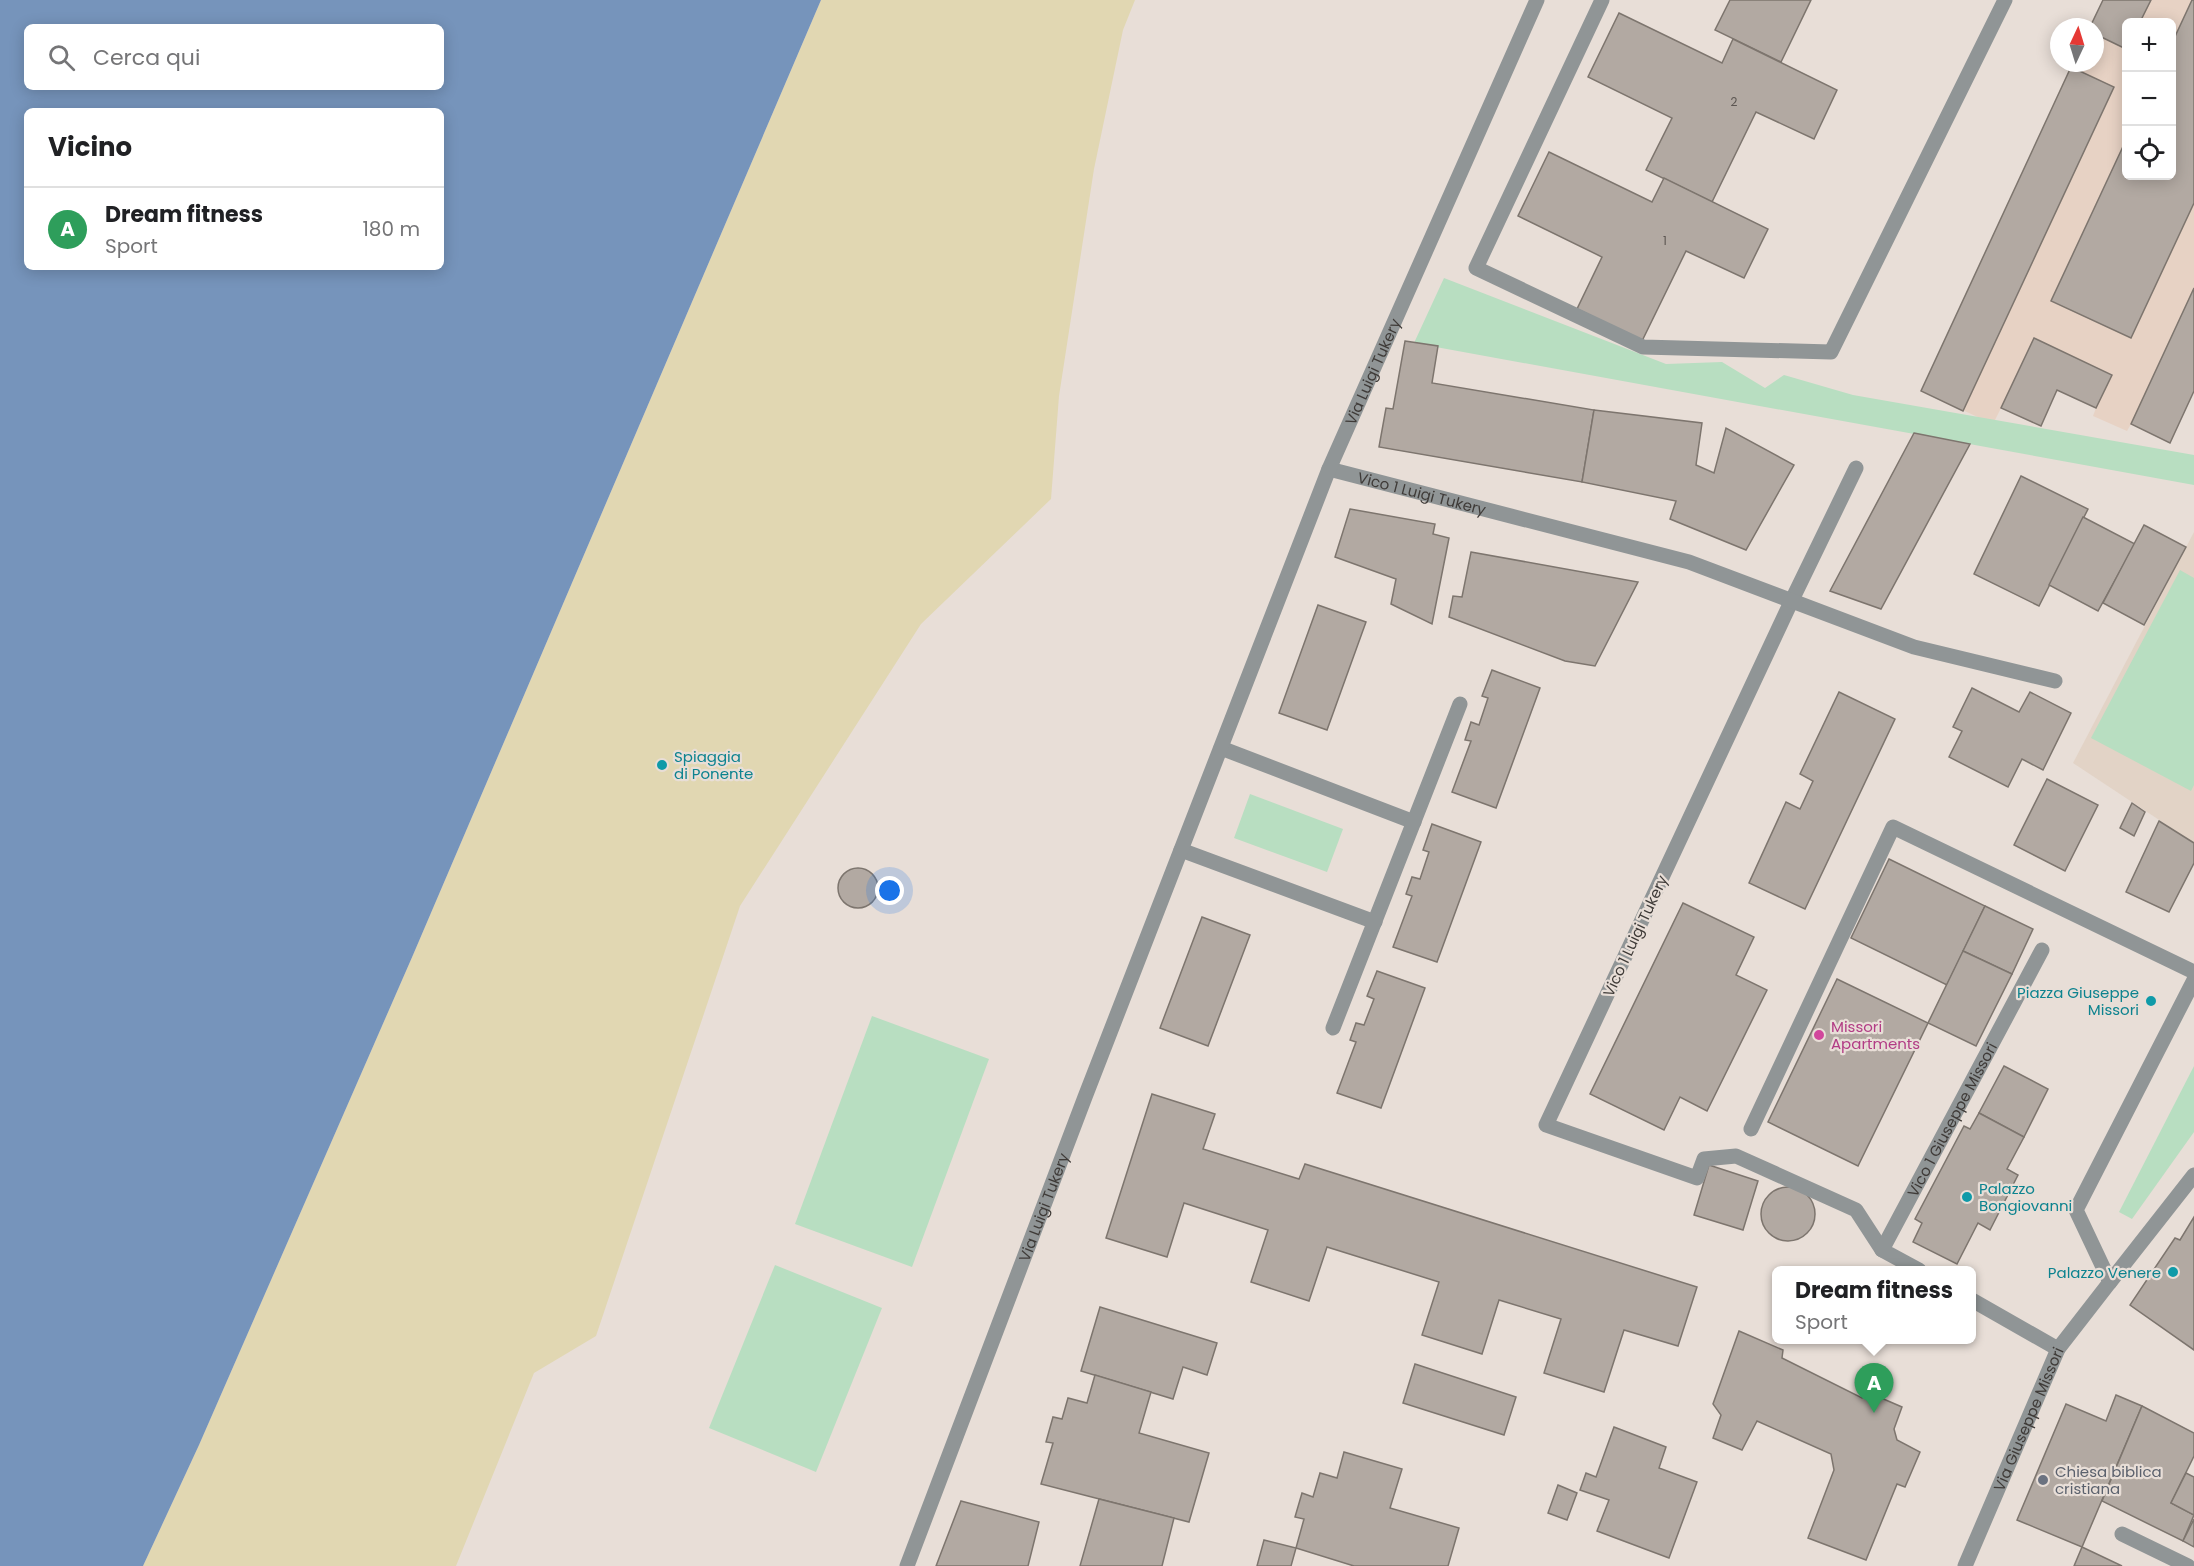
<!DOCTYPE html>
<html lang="it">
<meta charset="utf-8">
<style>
:root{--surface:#fff;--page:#f6f6f6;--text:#202124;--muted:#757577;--line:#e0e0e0;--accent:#bc4294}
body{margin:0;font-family:Poppins,sans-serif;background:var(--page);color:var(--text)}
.controls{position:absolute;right:18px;top:18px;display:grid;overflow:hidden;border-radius:9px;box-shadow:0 3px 15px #0003}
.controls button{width:54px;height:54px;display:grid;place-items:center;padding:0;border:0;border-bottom:2px solid var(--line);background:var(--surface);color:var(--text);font:30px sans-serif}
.compass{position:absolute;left:2050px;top:18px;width:54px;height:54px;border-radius:50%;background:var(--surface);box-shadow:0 3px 15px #0003;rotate:4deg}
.you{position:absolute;left:890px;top:891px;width:21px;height:21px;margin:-15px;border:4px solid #fff;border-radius:50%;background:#1a73e8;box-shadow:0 0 0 9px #1a73e833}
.badge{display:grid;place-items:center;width:39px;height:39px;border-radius:50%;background:var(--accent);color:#fff;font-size:20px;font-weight:700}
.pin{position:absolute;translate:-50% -50px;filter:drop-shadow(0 2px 3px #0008)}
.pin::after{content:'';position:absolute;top:32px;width:21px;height:18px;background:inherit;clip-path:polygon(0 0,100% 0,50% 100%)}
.popup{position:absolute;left:1772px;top:1266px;width:204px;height:78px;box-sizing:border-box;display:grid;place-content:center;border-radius:9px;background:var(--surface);filter:drop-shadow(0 2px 4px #0005);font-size:20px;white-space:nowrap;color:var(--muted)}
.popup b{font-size:22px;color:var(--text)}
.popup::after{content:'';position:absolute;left:50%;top:100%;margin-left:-12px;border:12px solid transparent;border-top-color:var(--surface)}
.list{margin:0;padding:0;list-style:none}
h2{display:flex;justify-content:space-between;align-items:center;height:78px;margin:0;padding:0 24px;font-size:26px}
h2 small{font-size:20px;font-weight:400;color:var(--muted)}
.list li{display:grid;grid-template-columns:39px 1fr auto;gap:18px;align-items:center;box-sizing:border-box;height:84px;padding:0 24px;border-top:2px solid var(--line)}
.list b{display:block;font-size:22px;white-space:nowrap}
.list p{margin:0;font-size:20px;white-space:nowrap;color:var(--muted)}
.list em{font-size:20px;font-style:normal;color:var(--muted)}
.icon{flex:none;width:33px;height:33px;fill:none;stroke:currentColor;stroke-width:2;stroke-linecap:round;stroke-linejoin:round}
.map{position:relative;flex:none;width:2194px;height:1566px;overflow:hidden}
.search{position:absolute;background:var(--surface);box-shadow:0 3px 15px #0003;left:24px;top:24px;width:420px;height:66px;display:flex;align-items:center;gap:15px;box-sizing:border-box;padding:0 21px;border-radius:9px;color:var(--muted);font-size:22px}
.panel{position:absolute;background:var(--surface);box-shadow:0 3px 15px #0003;left:24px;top:108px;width:420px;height:162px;border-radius:9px}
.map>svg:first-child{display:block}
.industrial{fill:#e7d2c4;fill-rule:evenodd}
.built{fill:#e2d3c6}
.green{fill:#b8dec1}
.sand{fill:#e1d7b2}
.water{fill:#7694bb;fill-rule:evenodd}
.building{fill:#b2a9a2;stroke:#7d756e;stroke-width:1.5}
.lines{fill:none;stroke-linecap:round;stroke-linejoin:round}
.minor{stroke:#909596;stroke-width:15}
.culture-dot{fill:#0f9aa8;stroke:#e8ded7;stroke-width:2}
.hotel-dot{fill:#d1479c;stroke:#e8ded7;stroke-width:2}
.worship-dot{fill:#6b7280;stroke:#e8ded7;stroke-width:2}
.labels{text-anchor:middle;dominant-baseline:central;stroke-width:4.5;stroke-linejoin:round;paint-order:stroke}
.number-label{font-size:12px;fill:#5c5652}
.street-label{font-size:15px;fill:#3f3b38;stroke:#e8ded7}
.culture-label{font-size:15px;fill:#0d838f;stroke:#e8ded7;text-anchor:start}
.hotel-label{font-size:15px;fill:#b23c85;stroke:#e8ded7;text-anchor:start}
.worship-label{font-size:15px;fill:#5b616d;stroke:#e8ded7;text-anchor:start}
</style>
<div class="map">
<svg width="2194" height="1566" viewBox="0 0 2194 1566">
<rect width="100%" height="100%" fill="#e8ded7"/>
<path class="industrial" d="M2103 0H2194V391L2170 443 2131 424 2127 431 2093 416 2096 408 2057 390 2041 426 2001 408 1993 424 1921 391 2073 63H2095V27H2090ZM2126 22H2172V176H2126Z"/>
<polygon class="built" points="2194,532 2194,843 2073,763"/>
<g class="green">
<polygon points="1444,278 1666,364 1722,362 1765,388 1784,375 1853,395 2194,455 2194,485 1414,343"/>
<polygon points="2180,570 2194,578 2194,785 2191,791 2091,738"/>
<polygon points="1250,794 1343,829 1327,872 1234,838"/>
<polygon points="872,1016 989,1059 912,1267 795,1224"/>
<polygon points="2194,1066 2194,1132 2132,1219 2119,1212"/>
<polygon points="775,1265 882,1308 816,1472 709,1428"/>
</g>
<polygon class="sand" points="821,0 1135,0 1123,30 1094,169 1059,396 1051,499 921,624 740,906 596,1336 534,1373 456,1566 143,1566 199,1445 413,955"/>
<path class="water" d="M0 0H821L413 955 199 1445 143 1566H0ZM27 27H441V87H27ZM27 111H441V267H27Z"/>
<g class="building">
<polygon points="1730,0 1811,0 1781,62 1715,30"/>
<polygon points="2103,0 2151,0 2140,22 2126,22 2126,49 2095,34 2095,27 2090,27"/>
<polygon points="2192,0 2194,0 2194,203 2131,338 2051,301 2126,140 2126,176 2172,176 2172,43"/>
<polygon points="1619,13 1722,63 1733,39 1837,90 1814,139 1756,112 1712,202 1646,170 1672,118 1588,77"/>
<polygon points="2071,67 2114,87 1963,411 1921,391"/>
<polygon points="1549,152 1652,202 1664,178 1768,229 1744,278 1686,251 1642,341 1577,309 1602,257 1518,216"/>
<polygon points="2194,288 2194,391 2170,443 2131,424"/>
<polygon points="2034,338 2112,375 2096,408 2057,390 2041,426 2001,408"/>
<polygon points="1405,341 1438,346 1432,383 1594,410 1582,482 1379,447 1386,408 1393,409"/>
<polygon points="1594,410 1702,423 1696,465 1714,473 1726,428 1794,465 1746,550 1670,519 1676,501 1582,482"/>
<polygon points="1914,433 1970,444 1881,609 1830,591"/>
<polygon points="2021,476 2088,509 2039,606 1974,574"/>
<polygon points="1350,509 1435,524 1433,534 1449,538 1432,624 1391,604 1396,579 1335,557"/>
<polygon points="2083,517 2135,544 2098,611 2049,585"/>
<polygon points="2144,525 2186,547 2144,625 2103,603"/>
<polygon points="1471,552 1638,582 1595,666 1565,661 1449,617 1453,596 1462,597"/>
<polygon points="1318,605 1366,622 1327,730 1279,713"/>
<polygon points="1492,670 1540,688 1496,808 1452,792 1471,741 1465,740 1471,722 1479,725 1488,698 1482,696"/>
<polygon points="1972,688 2019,712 2030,692 2071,713 2043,770 2022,759 2008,787 1949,757 1962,731 1953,727"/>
<polygon points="1839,692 1895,719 1805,909 1749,883 1786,802 1800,809 1813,781 1800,774"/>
<polygon points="2047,779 2098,805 2065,871 2014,845"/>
<polygon points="2132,803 2145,812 2134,836 2120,828"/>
<polygon points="2159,821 2194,843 2194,863 2169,912 2126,892"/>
<polygon points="1432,824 1481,842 1437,962 1393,947 1412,896 1406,894 1412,877 1420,879 1429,852 1423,850"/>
<polygon points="1889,859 1985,906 1947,985 1851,938"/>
<circle cx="858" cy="888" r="20"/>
<polygon points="1683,903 1754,937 1736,975 1767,990 1707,1111 1680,1097 1664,1130 1590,1094"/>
<polygon points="1985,906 2033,929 2012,974 1963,951"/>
<polygon points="1202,917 1250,935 1208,1046 1160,1028"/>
<polygon points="1963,951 2012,974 1976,1046 1928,1023"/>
<polygon points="1377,971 1425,988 1381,1108 1337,1093 1356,1042 1350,1040 1356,1023 1364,1025 1374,999 1367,996"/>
<polygon points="1837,979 1928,1023 1858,1166 1768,1122"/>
<polygon points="2004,1066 2048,1089 2024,1137 1979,1113"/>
<polygon points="1152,1094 1215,1114 1203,1149 1299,1179 1305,1164 1697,1287 1678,1346 1624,1330 1604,1392 1544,1373 1561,1319 1499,1300 1482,1354 1422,1335 1439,1282 1327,1247 1309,1301 1251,1282 1268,1230 1184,1203 1167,1257 1106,1238"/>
<polygon points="1979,1113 2024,1137 2007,1169 2018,1175 1990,1230 1978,1223 1957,1264 1913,1242 1922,1223 1915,1219 1964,1126 1970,1129"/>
<polygon points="1709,1165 1758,1181 1743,1230 1694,1215"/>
<circle cx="1788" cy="1214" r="27"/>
<polygon points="2194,1217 2194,1350 2130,1305 2175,1238 2180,1240"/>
<polygon points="1100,1307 1217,1343 1207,1375 1183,1367 1173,1399 1081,1371"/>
<polygon points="1739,1331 1783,1350 1782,1358 1862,1398 1865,1391 1902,1407 1894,1429 1897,1440 1920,1452 1905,1487 1897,1484 1866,1560 1808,1538 1834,1470 1831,1454 1757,1421 1742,1450 1713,1438 1721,1415 1713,1404"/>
<polygon points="1415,1364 1516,1397 1504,1435 1403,1403"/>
<polygon points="1095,1375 1151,1392 1139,1433 1209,1453 1189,1522 1041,1484 1053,1443 1046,1442 1053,1417 1062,1419 1068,1398 1087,1403"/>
<polygon points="2116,1395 2142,1406 2082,1547 2017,1520 2066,1404 2106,1421"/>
<polygon points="2142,1406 2194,1433 2194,1456 2171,1503 2194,1515 2183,1541 2102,1501"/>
<polygon points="1614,1427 1666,1447 1659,1468 1697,1482 1669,1558 1597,1531 1609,1500 1580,1490 1586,1473 1596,1477"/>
<polygon points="1344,1452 1402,1469 1390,1508 1459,1528 1448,1566 1354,1566 1296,1548 1304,1519 1295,1517 1302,1493 1313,1497 1320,1473 1337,1478"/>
<polygon points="2186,1473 2194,1477 2194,1515 2171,1503"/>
<polygon points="1558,1485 1577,1493 1567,1520 1548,1513"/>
<polygon points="1099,1499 1174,1518 1162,1566 1080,1566"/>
<polygon points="961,1501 1039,1522 1028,1566 936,1566"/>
<polygon points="2194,1519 2194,1547 2183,1541"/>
<polygon points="1264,1540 1296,1548 1291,1566 1257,1566"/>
<polygon points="2082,1547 2122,1566 2074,1566"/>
</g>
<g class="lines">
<g class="minor">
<polyline points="1602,0 1476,268 1643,347 1831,352 2005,0"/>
<polyline points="1856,468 1791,602 1546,1125 1697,1178 1704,1159 1736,1156 1856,1210 1882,1250"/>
<path id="s1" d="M1329 469 1689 562 1914 647 2055 681"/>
<polyline points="1221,748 1414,822"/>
<polyline points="1181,850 1375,922"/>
<polyline points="2194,980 2076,1210 2110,1282 2194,1175"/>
<polyline points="1333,1028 1460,704"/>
<polyline points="1751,1129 1893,827 2194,972"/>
<path id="s2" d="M1919 1270 1882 1250 2042 950"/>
<polyline points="1972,1300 2058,1349"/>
<polyline points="2122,1534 2188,1566"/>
<path id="s3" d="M907 1566 1085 1097 1329 469 1537 0"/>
<path id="s4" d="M1965 1566 2058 1349 2110 1282"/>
</g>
</g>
<g class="culture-dot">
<circle cx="662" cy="765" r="6"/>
<circle cx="2151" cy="1001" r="6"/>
<circle cx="1967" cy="1197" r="6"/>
<circle cx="2173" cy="1272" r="6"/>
</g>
<circle class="hotel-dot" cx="1819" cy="1035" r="6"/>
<circle class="worship-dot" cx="2043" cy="1480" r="6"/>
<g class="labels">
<g class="number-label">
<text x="1734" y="101">2</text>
<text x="1665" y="240">1</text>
</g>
<g class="street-label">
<text stroke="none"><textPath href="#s3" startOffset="1282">Via Luigi Tukery</textPath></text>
<text stroke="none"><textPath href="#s1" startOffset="96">Vico 1 Luigi Tukery</textPath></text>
<text transform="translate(1635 936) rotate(-65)">Vico 1 Luigi Tukery</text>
<text stroke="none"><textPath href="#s2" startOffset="190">Vico 1 Giuseppe Missori</textPath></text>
<text stroke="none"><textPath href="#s3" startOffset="384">Via Luigi Tukery</textPath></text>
<text stroke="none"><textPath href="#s4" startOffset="160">Via Giuseppe Missori</textPath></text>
</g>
<g class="culture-label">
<text x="674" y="756">Spiaggia<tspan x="674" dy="17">di Ponente</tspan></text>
<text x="2139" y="992" text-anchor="end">Piazza Giuseppe<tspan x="2139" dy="17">Missori</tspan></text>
<text x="1979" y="1188">Palazzo<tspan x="1979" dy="17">Bongiovanni</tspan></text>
<text x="2161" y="1272" text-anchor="end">Palazzo Venere</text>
</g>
<g class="hotel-label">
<text x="1831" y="1026">Missori<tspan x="1831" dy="17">Apartments</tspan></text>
</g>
<g class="worship-label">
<text x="2055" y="1471">Chiesa biblica<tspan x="2055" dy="17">cristiana</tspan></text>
</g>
</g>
</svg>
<div class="controls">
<button>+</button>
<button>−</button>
<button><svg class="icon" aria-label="locate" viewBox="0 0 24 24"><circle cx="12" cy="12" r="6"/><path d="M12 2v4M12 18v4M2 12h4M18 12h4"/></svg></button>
</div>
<svg class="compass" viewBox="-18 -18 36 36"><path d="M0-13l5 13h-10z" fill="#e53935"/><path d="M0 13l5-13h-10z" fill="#757577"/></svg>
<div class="you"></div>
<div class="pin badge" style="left:1874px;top:1413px;background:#2e9e5b">A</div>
<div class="popup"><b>Dream fitness</b>Sport</div>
<div class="search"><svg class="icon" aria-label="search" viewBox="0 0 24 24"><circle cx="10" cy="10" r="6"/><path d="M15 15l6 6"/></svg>Cerca qui</div>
<section class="panel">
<h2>Vicino<small></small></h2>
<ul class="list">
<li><span class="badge" style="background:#2e9e5b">A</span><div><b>Dream fitness</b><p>Sport</p></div><em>180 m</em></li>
</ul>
</section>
</div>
